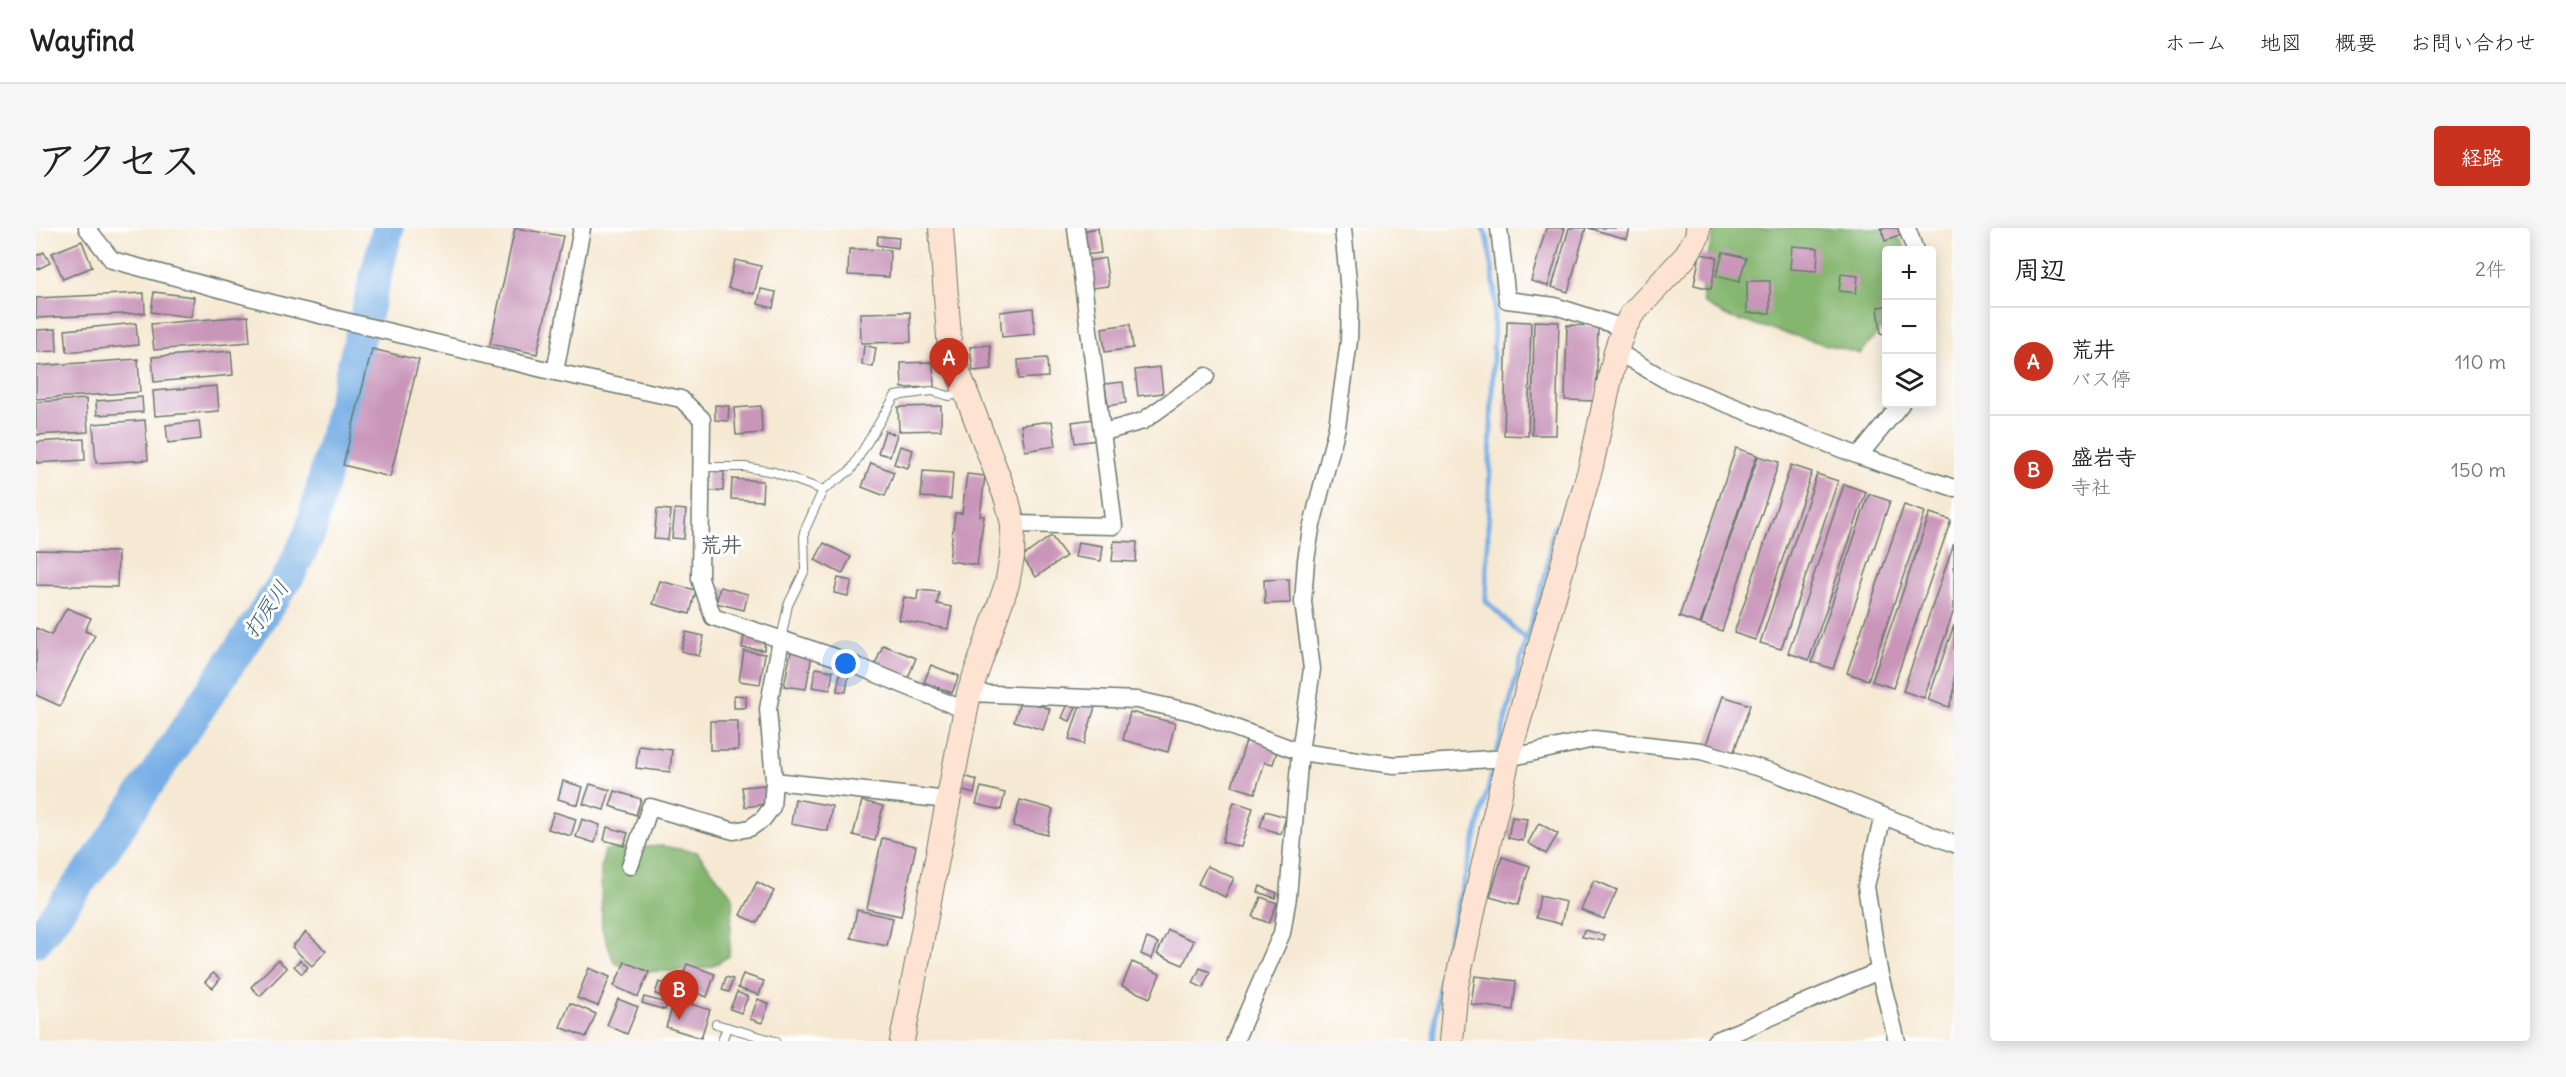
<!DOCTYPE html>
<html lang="ja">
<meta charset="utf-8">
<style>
:root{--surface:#fff;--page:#f6f6f6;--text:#222;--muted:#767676;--line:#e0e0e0;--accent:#c8321e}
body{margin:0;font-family:Delius,"Klee One",sans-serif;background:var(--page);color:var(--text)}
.controls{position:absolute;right:18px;top:18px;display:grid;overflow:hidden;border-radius:6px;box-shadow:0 3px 15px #0003}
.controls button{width:54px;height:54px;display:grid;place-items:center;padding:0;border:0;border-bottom:2px solid var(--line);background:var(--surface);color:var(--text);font:30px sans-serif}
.you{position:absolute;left:810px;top:436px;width:21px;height:21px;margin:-15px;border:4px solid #fff;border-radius:50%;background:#1a73e8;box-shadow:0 0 0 9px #1a73e833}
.badge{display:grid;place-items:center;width:39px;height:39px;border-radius:50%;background:var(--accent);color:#fff;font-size:20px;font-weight:700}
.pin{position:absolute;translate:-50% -50px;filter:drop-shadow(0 2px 3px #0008)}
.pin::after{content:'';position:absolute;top:32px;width:21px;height:18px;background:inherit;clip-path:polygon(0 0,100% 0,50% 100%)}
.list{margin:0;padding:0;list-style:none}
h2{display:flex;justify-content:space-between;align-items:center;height:78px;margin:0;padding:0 24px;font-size:26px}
h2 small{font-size:20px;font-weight:400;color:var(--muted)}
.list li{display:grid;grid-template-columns:39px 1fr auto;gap:18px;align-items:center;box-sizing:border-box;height:108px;padding:0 24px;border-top:2px solid var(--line)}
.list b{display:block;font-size:22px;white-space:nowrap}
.list p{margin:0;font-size:20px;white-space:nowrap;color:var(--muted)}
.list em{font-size:20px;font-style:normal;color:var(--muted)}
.icon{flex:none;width:33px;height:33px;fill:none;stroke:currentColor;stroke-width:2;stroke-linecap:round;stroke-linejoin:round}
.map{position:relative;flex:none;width:1918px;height:813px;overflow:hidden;border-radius:6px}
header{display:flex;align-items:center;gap:36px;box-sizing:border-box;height:84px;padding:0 30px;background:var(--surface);border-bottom:2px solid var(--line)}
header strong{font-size:28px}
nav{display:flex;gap:33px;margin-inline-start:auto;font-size:21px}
.intro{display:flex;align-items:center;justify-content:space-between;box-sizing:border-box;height:144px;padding:0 36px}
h1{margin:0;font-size:42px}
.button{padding:15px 27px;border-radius:6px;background:var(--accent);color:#fff;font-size:21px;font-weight:700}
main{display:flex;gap:36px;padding:0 36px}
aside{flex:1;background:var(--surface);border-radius:6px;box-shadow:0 3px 15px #0003}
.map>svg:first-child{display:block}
.forest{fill:#85b66f;stroke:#527a52;stroke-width:1.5}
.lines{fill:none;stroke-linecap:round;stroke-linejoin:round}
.stream{stroke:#76aee5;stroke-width:5}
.river{stroke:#76aee5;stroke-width:32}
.building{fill:#c996ba}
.lane-casing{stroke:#6a796c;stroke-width:10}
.street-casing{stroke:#6a796c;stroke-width:19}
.secondary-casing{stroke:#6a796c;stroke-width:26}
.lane{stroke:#fff;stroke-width:8}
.street{stroke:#fff;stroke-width:16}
.secondary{stroke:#fee3d2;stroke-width:24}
.labels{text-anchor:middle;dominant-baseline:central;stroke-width:6;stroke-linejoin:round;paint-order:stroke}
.neighbourhood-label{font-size:21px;font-weight:bold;fill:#5a5c63;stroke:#fff}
.water-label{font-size:21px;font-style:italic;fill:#395f69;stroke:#fff}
</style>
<header>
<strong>Wayfind</strong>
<nav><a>ホーム</a><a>地図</a><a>概要</a><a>お問い合わせ</a></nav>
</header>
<div class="intro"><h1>アクセス</h1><a class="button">経路</a></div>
<main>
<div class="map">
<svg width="1918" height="813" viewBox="0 0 1918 813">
<rect width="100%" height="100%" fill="#fff"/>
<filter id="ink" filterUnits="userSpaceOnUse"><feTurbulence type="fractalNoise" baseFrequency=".0167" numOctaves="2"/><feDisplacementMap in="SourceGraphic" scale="12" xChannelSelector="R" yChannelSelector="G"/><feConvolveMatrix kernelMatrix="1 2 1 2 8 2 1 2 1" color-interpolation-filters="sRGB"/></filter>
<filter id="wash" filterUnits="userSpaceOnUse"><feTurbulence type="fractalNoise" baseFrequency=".008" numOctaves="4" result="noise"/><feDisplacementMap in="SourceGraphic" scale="24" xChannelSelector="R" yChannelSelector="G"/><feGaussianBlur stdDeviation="1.35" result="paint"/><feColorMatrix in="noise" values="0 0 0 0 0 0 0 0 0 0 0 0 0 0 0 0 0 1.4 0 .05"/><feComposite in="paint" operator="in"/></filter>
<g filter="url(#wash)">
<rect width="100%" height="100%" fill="#f6e9d3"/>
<g class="forest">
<polygon points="1679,0 1842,0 1864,11 1870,22 1850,22 1850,86 1841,106 1824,126 1695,90 1668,76 1665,55"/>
<polygon points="625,618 661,624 697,669 693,728 675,739 645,743 597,744 578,734 566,700 565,640 569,622"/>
</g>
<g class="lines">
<g class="stream">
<polyline points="1447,0 1452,12 1459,62 1450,373 1490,412"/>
<polyline points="1397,813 1402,764 1412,716 1490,412 1510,345 1517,301 1527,289 1534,269"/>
</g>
<polyline class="river" points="0,713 66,625 254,346 274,305 352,0"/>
</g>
<g id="blocks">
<g class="building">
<polygon points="479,0 527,8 501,126 454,116"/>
<polygon points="1062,0 1065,25 1049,27 1046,3"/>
<polygon points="1510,0 1529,0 1512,58 1495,53"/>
<polygon points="1533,0 1550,0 1532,64 1516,59"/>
<polygon points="1552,0 1594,0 1591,11"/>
<polygon points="1845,0 1864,0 1866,7 1849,13"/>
<polygon points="842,8 863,10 862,20 841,17"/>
<polygon points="46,13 56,39 27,51 16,25"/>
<polygon points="1756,18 1782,20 1781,43 1754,41"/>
<polygon points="813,21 854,22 853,49 812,47"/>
<polygon points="8,24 14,35 0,42 0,28"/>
<polygon points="1687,24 1710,30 1703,54 1680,48"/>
<polygon points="1664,26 1681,29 1675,61 1658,57"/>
<polygon points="1069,30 1073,58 1056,60 1052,33"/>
<polygon points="699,32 725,38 718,66 692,60"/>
<polygon points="1805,46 1822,48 1820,65 1803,63"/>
<rect x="1711" y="53" width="23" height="32"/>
<polygon points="725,61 740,64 737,80 722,76"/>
<polygon points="118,64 158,69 155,89 115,84"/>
<polygon points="108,65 109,85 0,90 0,70"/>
<polygon points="1850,78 1850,105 1845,106 1842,79"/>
<polygon points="997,80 999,106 966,109 964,84"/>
<polygon points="874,84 875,114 825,115 824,85"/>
<polygon points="212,88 214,114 118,122 115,96"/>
<polygon points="1471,93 1495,94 1492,208 1468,207"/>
<polygon points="1498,93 1523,94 1520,207 1496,207"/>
<polygon points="100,95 102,117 31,124 29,102"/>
<polygon points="1094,96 1097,120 1069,124 1066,100"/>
<polygon points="1531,97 1562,98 1560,173 1529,172"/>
<polygon points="20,101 21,123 0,124 0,102"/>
<polygon points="828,117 840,120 837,139 826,137"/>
<polygon points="954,117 956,141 937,143 934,119"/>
<polygon points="336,121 383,132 354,249 307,237"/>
<polygon points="195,123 197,147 118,154 116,129"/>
<polygon points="1011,130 1012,149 983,151 982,132"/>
<polygon points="102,131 104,164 0,171 0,138"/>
<polygon points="897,134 898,159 866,160 865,135"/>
<polygon points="1124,139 1127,165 1102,168 1099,142"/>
<polygon points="1087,154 1090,175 1072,178 1069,156"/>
<polygon points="181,158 183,183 119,188 117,163"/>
<polygon points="106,169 107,184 61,187 60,173"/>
<polygon points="50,171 52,204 0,207 0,174"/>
<polygon points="679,177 693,178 692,193 679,192"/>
<polygon points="725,178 726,205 700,207 698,180"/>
<polygon points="905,178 905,202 863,203 862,179"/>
<polygon points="1058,191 1061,212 1039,215 1036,194"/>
<polygon points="109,192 112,232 60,235 57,196"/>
<polygon points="163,193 165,211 132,215 130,197"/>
<polygon points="1016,193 1020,218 989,223 985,197"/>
<polygon points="849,203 861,207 854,228 842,225"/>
<polygon points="48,211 49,232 0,235 0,214"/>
<polygon points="864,218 877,222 872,240 858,236"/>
<polygon points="1700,220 1721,227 1664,396 1643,389"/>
<polygon points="1722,228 1743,234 1686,403 1665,396"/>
<polygon points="835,235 858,244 849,268 826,259"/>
<polygon points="1755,237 1776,244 1719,412 1698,405"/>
<polygon points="671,243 688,244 687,263 671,263"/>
<polygon points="887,243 917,245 915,271 885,269"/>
<polygon points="931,246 949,248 944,288 948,288 941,337 913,333 919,285 926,285"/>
<polygon points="1781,246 1802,253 1745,421 1724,415"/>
<polygon points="696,251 727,253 726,273 695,271"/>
<polygon points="1808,256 1830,264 1773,432 1752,425"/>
<polygon points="1833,266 1854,273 1797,441 1776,434"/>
<polygon points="1868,277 1889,284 1832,452 1811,445"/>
<polygon points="621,281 635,282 632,312 618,311"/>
<polygon points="639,281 650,282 648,311 636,310"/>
<polygon points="1894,285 1915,292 1857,460 1836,453"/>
<polygon points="1015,308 1030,328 1000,349 986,329"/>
<polygon points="1078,313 1101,314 1100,334 1076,333"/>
<polygon points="1042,314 1067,318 1065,333 1039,329"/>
<polygon points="788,315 815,329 806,346 779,332"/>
<polygon points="1918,315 1918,382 1888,470 1867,463"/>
<polygon points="0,322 82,324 81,359 0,357"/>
<polygon points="802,350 816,353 812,368 798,365"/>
<polygon points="1253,351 1254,375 1229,376 1228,352"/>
<polygon points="624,353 660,362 654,386 617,376"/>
<polygon points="684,359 712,366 708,382 680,375"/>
<polygon points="882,362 903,364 901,376 916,379 912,401 863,392 868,369 881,372"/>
<polygon points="31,380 55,390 49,403 59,407 24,478 0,467 0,400 15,407"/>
<polygon points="1918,397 1918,464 1913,479 1892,472"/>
<polygon points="650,404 668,408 663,428 645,423"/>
<polygon points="708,407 729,410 728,422 706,420"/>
<polygon points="847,417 880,430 872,450 839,437"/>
<polygon points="708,423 729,426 724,456 703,453"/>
<polygon points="755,423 776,427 770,461 748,458"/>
<polygon points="895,437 923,448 916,465 888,454"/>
<polygon points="780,440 797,443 794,462 776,459"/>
<polygon points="804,444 813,445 810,464 801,463"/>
<polygon points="698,467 710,468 710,480 698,480"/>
<polygon points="1687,468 1714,477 1697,526 1670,517"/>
<polygon points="985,471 1014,481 1007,502 978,493"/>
<polygon points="1045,474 1059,479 1048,516 1033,511"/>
<polygon points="1032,476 1040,479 1034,493 1026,490"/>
<polygon points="1094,484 1139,495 1132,524 1087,512"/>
<rect x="674" y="493" width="28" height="29"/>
<polygon points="1218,509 1243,517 1237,536 1229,534 1219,565 1196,558 1210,513 1216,515"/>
<polygon points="603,518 636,522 634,544 600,540"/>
<polygon points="928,548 941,552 938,566 924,562"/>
<polygon points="527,553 547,559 542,577 522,571"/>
<polygon points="554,556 574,562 568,582 547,576"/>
<polygon points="728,557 730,576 709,579 706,559"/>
<polygon points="945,559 969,565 965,582 940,576"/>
<polygon points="579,563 605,571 600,587 574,578"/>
<polygon points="759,571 796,578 792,603 755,596"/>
<polygon points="984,572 1017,581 1011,607 977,598"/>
<polygon points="826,573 847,578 839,613 817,607"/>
<polygon points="1198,574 1217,580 1205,619 1186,614"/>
<polygon points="1229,583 1250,589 1245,606 1224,599"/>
<polygon points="518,584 540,591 535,608 512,601"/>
<polygon points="1476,589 1491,591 1487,613 1472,610"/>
<polygon points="546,591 564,597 559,615 540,609"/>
<polygon points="1503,595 1522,606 1510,626 1492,615"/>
<polygon points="571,599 592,605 588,618 568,612"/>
<polygon points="846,610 880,618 865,688 831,681"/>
<polygon points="1466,629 1494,638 1482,677 1454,669"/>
<polygon points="1171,638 1198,650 1189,669 1162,656"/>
<polygon points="1558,652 1581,662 1568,691 1545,682"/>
<polygon points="721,654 738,663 721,695 704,687"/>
<polygon points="1224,658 1241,665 1239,670 1222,664"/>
<polygon points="1504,668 1530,674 1525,696 1500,690"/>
<polygon points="1225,669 1241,675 1233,695 1217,689"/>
<polygon points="821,682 857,690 851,718 815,710"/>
<polygon points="1132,702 1158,713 1147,737 1121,726"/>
<polygon points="1548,702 1569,707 1567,713 1546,709"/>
<polygon points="270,704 290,723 276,738 256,719"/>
<polygon points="1111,710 1122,715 1116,731 1105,726"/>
<polygon points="242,732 251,740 224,768 215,759"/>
<polygon points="264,732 272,739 266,746 258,738"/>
<polygon points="589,734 613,744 602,769 578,758"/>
<polygon points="1096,734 1124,746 1114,770 1086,758"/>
<polygon points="651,736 679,746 671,769 643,758"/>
<polygon points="553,740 574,749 562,778 541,770"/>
<polygon points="1164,740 1174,744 1167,760 1157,755"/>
<polygon points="177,745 184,751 177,760 169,754"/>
<polygon points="707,746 728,753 723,767 702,760"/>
<polygon points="1439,748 1480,753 1477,782 1435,776"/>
<polygon points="690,749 697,751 693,764 686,762"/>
<polygon points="623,754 636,758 632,770 619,766"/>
<polygon points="701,764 712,769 705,785 694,781"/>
<polygon points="608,769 631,775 629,782 606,775"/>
<polygon points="582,771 602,779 591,806 571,797"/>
<polygon points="639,771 674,782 665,810 630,799"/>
<polygon points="722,771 733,776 726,795 714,791"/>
<polygon points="534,775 560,786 550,809 524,799"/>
</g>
</g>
</g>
<g filter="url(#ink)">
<use href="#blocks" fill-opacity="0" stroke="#6a796c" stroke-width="1.5"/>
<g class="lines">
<g class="lane-casing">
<g id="lane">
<polyline points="666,239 709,239 738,244 787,262 815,242 859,168 896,163 913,168 927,165"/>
<polyline points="745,412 752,377 769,342 768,304 787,262"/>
<polyline points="680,796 739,813"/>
<polyline points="686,813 691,799"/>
</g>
</g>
<g class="street-casing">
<g id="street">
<polyline points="51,0 76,32 243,77 519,144 645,171 666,191 664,351 677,389 799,429 929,482"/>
<polyline points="1463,0 1471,72 1519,78 1588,100"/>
<polyline points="1871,0 1879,22"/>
<polyline points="1580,123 1630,152 1823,228 1918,260"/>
<polyline points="519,144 546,0"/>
<polyline points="1068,204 1107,193 1170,148"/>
<polyline points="1823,228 1865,176"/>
<polyline points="977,296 1078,298 1040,0"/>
<polyline points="933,465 1101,472 1156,484 1264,524 1358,537 1472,530 1558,511 1665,523 1737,544 1918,616"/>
<polyline points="738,553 912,572"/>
<polyline points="1847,588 1830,658 1843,743 1861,813"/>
<polyline points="594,638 614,579 698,603 714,600 727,591 736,579 738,553 732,481 745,412"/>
<polyline points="1199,813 1246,705 1252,669 1264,524 1276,441 1267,374 1270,332 1275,301 1301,199 1313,113 1314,75 1307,0"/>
<polyline points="1679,813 1843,743"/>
</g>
</g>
<g class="secondary-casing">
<g id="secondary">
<polyline points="866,813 933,465 971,356 976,329 977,296 971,272 914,123 905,0"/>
<polyline points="1415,813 1420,758 1472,530 1555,238 1580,123 1588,100 1596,86 1649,29 1661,9 1662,0"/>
</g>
</g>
<use href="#lane" class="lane"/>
<use href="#street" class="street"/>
<use href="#secondary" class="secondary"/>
</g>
</g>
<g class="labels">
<g class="neighbourhood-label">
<text x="685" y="316">荒井</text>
</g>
<g class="water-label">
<text transform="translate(230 381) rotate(-56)">打戻川</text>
</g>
</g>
</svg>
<div class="controls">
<button>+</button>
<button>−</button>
<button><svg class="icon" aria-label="layers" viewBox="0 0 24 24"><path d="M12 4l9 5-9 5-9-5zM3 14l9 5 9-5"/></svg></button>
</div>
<div class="you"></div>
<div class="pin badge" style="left:913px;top:160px">A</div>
<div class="pin badge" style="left:643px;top:792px">B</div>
</div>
<aside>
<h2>周辺<small>2件</small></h2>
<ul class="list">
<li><span class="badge">A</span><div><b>荒井</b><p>バス停</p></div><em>110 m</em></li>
<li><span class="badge">B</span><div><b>盛岩寺</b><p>寺社</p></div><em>150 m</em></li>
</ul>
</aside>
</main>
